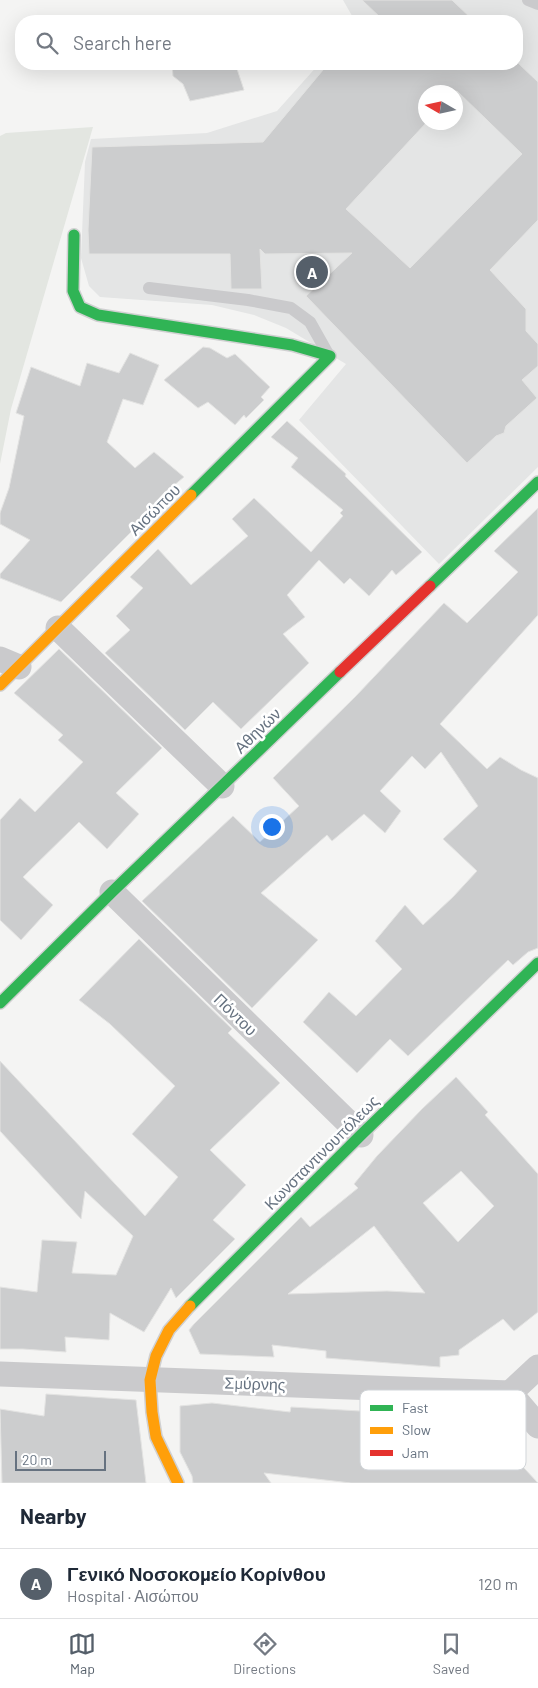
<!DOCTYPE html>
<meta charset="utf-8">
<style>
:root{--surface:#fff;--page:#f6f6f7;--text:#1f2937;--muted:#747a83;--line:#e0e1e3;--accent:#555f6a}
body{margin:0;font-family:Barlow,sans-serif;background:var(--page);color:var(--text)}
.compass{position:absolute;left:418px;top:85px;width:45px;height:45px;border-radius:50%;background:var(--surface);box-shadow:0 5px 20px #0002;rotate:279deg}
.scale{position:absolute;left:15px;bottom:12px;width:91px;box-sizing:border-box;padding-left:5px;border:2px solid #667280;border-top:0;font-size:14px;line-height:18px;white-space:nowrap;color:#667280;-webkit-text-stroke:4px #fff;paint-order:stroke}
.you{position:absolute;left:271px;top:826px;width:18px;height:18px;margin:-12px;border:4px solid #fff;border-radius:50%;background:#1a73e8;box-shadow:0 0 0 8px #1a73e833}
.badge{display:grid;place-items:center;width:32px;height:32px;border-radius:50%;background:var(--accent);color:#fff;font-size:16px;font-weight:700}
.pin{position:absolute;translate:-50% -50%;border:2px solid #fff;box-shadow:0 1px 5px #0006}
.list{margin:0;padding:0;list-style:none}
h2{display:flex;justify-content:space-between;align-items:center;height:65px;margin:0;padding:0 20px;font-size:21px}
h2 small{font-size:16px;font-weight:400;color:var(--muted)}
.list li{display:grid;grid-template-columns:32px 1fr auto;gap:15px;align-items:center;box-sizing:border-box;height:70px;padding:0 20px;border-top:1px solid var(--line)}
.list b{display:block;font-size:19px;white-space:nowrap}
.list p{margin:0;font-size:16px;white-space:nowrap;color:var(--muted)}
.list em{font-size:16px;font-style:normal;color:var(--muted)}
.icon{flex:none;width:28px;height:28px;fill:none;stroke:currentColor;stroke-width:2;stroke-linecap:round;stroke-linejoin:round}
.map{position:relative;flex:none;width:538px;height:1483px;overflow:hidden}
.search{position:absolute;background:var(--surface);box-shadow:0 5px 20px #0002;left:15px;right:15px;top:15px;height:55px;display:flex;align-items:center;gap:12px;box-sizing:border-box;padding:0 18px;border-radius:20px;color:var(--muted);font-size:19px}
.sheet{height:135px;background:var(--surface)}
nav{display:flex;justify-content:space-around;align-items:center;box-sizing:border-box;height:70px;border-top:1px solid var(--line);background:var(--surface);font-size:14px;color:var(--muted)}
nav a{display:grid;justify-items:center;gap:2px}
nav .on{color:var(--accent)}
.map>svg:first-child{display:block}
.built{fill:#e4e5e5;fill-rule:evenodd}
.green{fill:#e3e6e1}
.building{fill:#cccdce;stroke:#e3e3e2;fill-rule:evenodd}
.lines{fill:none;stroke-linecap:round;stroke-linejoin:round}
.fast-casing{stroke:#d0d0d1;stroke-width:14}
.slow-casing{stroke:#d0d0d1;stroke-width:14}
.jam-casing{stroke:#d0d0d1;stroke-width:14}
.lane{stroke:#cacacc;stroke-width:12}
.street{stroke:#cacacc;stroke-width:25}
.fast{stroke:#30b455;stroke-width:11}
.slow{stroke:#ff9f0a;stroke-width:11}
.jam{stroke:#e5322d;stroke-width:11}
.labels{text-anchor:middle;dominant-baseline:central;stroke-width:5;stroke-linejoin:round;paint-order:stroke}
.street-label{font-size:16px;fill:#667280;stroke:#fff}
.key{fill:#fff;stroke:#d1d5d9;stroke-width:1}
.key-label{font-size:14px;fill:#667280}
</style>
<div class="map">
<svg width="538" height="1483" viewBox="0 0 538 1483">
<rect width="100%" height="100%" fill="#f4f4f3"/>
<path class="built" d="M343 0H538V467L439 564 299 420 346 364 286 328 254 315 212 305 100 297 89 286 81 258 85 162 91 139 207 133 277 111 319 64H517V21H355ZM426 92H456V122H426Z"/>
<polygon class="green" points="93,127 11,409 0,464 0,136 6,133"/>
<g class="building">
<polygon points="362,0 452,0 474,21 384,21"/>
<path d="M517 62 538 82V220L490 270 526 309V331L538 344V366L522 380 537 398 506 426 504 433 496 436 467 463 306 296 352 253 265 254 260 249 262 289H231L230 254H89L88 230 92 147 263 142 328 64H517ZM457 91 522 154 410 268 346 209 427 122H426V92H455Z"/>
<polygon points="172,64 239,64 237,69 244,90 190,101 183,84 173,76"/>
<polygon points="203,347 210,348 227,358 235,354 270,387 261,397 264,400 246,418 244,415 235,425 208,402 198,408 164,380"/>
<polygon points="130,353 159,365 143,405 123,399 107,442 135,468 154,452 184,477 162,495 146,517 61,602 0,578 0,574 30,540 0,524 0,513 9,488 24,416 16,413 31,367 80,386 87,363 119,373"/>
<polygon points="287,421 346,474 345,476 422,552 396,575 392,570 369,596 350,578 344,584 319,560 287,595 305,617 283,634 309,663 241,729 213,702 185,730 105,653 130,630 116,616 143,588 130,577 158,549 191,585 248,536 232,519 254,498 311,552 343,516 340,513 343,510 291,467 298,458 271,437"/>
<polygon points="538,508 538,615 440,724 487,769 500,757 521,770 538,778 538,948 528,952 513,965 508,960 408,1056 390,1039 357,1073 303,1022 329,992 356,1016 402,969 375,941 405,905 423,925 453,897 477,871 443,839 478,806 441,752 425,769 412,756 380,791 401,811 385,833 364,814 332,841 327,835 261,893 318,940 252,1008 142,901 233,816 260,842 299,806 273,778 356,696 444,603 467,623 518,572 494,551"/>
<polygon points="59,649 162,748 116,793 139,814 107,849 79,822 23,877 53,905 21,940 0,920 0,820 20,798 35,812 83,762 58,740 63,735 14,693"/>
<polygon points="139,939 232,1029 228,1033 280,1083 210,1150 246,1185 213,1220 235,1239 176,1298 171,1288 144,1332 110,1313 109,1340 65,1337 66,1352 23,1349 0,1349 0,1287 37,1292 42,1240 77,1242 72,1273 116,1275 133,1236 85,1191 81,1219 0,1131 0,1061 145,1216 178,1177 132,1134 175,1086 110,1024 79,1000"/>
<path d="M456 1077 488 1112 485 1115 538 1174V1312L514 1331 503 1319 459 1350V1355L440 1357V1367L326 1358V1351L272 1345 274 1357 200 1354 189 1330 194 1324 301 1217 310 1227 358 1188 354 1184 377 1156 422 1109ZM461 1171 494 1206 458 1242 423 1203ZM374 1226 425 1293 387 1291 288 1294Z"/>
<polygon points="46,1394 136,1400 146,1483 2,1483 0,1409 44,1416"/>
<polygon points="212,1403 290,1412 291,1407 360,1411 471,1411 538,1483 351,1483 264,1473 271,1483 193,1483 192,1476 180,1452 180,1406"/>
</g>
<g class="lines">
<g class="fast-casing">
<g id="fast">
<polyline points="74,235 73,291 80,307 98,315 292,345 330,356 191,495"/>
<polyline points="430,586 538,482"/>
<polyline points="0,1003 112,892 340,672"/>
<polyline points="190,1306 361,1135 538,963"/>
</g>
</g>
<g class="slow-casing">
<g id="slow">
<polyline points="0,685 191,495"/>
<polyline points="178,1483 156,1437 152,1412 150,1380 156,1356 169,1330 190,1306"/>
</g>
</g>
<g class="jam-casing">
<polyline id="jam" points="340,672 430,586"/>
</g>
<g class="lane">
<polyline points="528,0 538,4"/>
<polyline points="149,288 248,300 291,308 310,322 328,354"/>
</g>
<g class="street">
<polyline points="58,628 222,786"/>
<polyline points="0,659 19,667"/>
<polyline points="112,892 361,1135"/>
<polyline points="0,1374 510,1393"/>
<polyline points="510,1393 538,1426"/>
<polyline points="510,1393 538,1367"/>
</g>
<use href="#fast" class="fast"/>
<use href="#slow" class="slow"/>
<use href="#jam" class="jam"/>
</g>
<g class="labels">
<g class="street-label">
<text transform="translate(154 509) rotate(-45)">Αισώπου</text>
<text transform="translate(257 730) rotate(-44)">Αθηνών</text>
<text transform="translate(236 1014) rotate(44)">Πόντου</text>
<text transform="translate(321 1152) rotate(-45)">Κωνσταντινουπόλεως</text>
<text transform="translate(255 1383) rotate(2)">Σμύρνης</text>
</g>
</g>
<rect x="360" y="1390" width="166" height="80" rx="8" class="key"/>
<rect x="370" y="1405" width="23" height="6" fill="#30b455"/>
<rect x="370" y="1427" width="23" height="7" fill="#ff9f0a"/>
<rect x="370" y="1450" width="23" height="6" fill="#e5322d"/>
<g class="key-label">
<text x="402" y="1413">Fast</text>
<text x="402" y="1435">Slow</text>
<text x="402" y="1458">Jam</text>
</g>
</svg>
<svg class="compass" viewBox="-18 -18 36 36"><path d="M0-13l5 13h-10z" fill="#e53935"/><path d="M0 13l5-13h-10z" fill="#747a83"/></svg>
<div class="scale">20 m</div>
<div class="you"></div>
<div class="pin badge" style="left:312px;top:272px">A</div>
<div class="search"><svg class="icon" aria-label="search" viewBox="0 0 24 24"><circle cx="10" cy="10" r="6"/><path d="M15 15l6 6"/></svg>Search here</div>
</div>
<section class="sheet">
<h2>Nearby<small></small></h2>
<ul class="list">
<li><span class="badge">A</span><div><b>Γενικό Νοσοκομείο Κορίνθου</b><p>Hospital · Αισώπου</p></div><em>120 m</em></li>
</ul>
</section>
<nav>
<a class="on"><svg class="icon" aria-label="map" viewBox="0 0 24 24"><path d="M3 6l6-2 6 2 6-2v14l-6 2-6-2-6 2zM9 4v14M15 6v14"/></svg>Map</a>
<a><svg class="icon" aria-label="directions" viewBox="0 0 24 24"><path d="M12 3l9 9-9 9-9-9zM9 14v-3h6M13 9l2 2-2 2"/></svg>Directions</a>
<a><svg class="icon" aria-label="saved" viewBox="0 0 24 24"><path d="M7 4h10v16l-5-4-5 4z"/></svg>Saved</a>
</nav>
